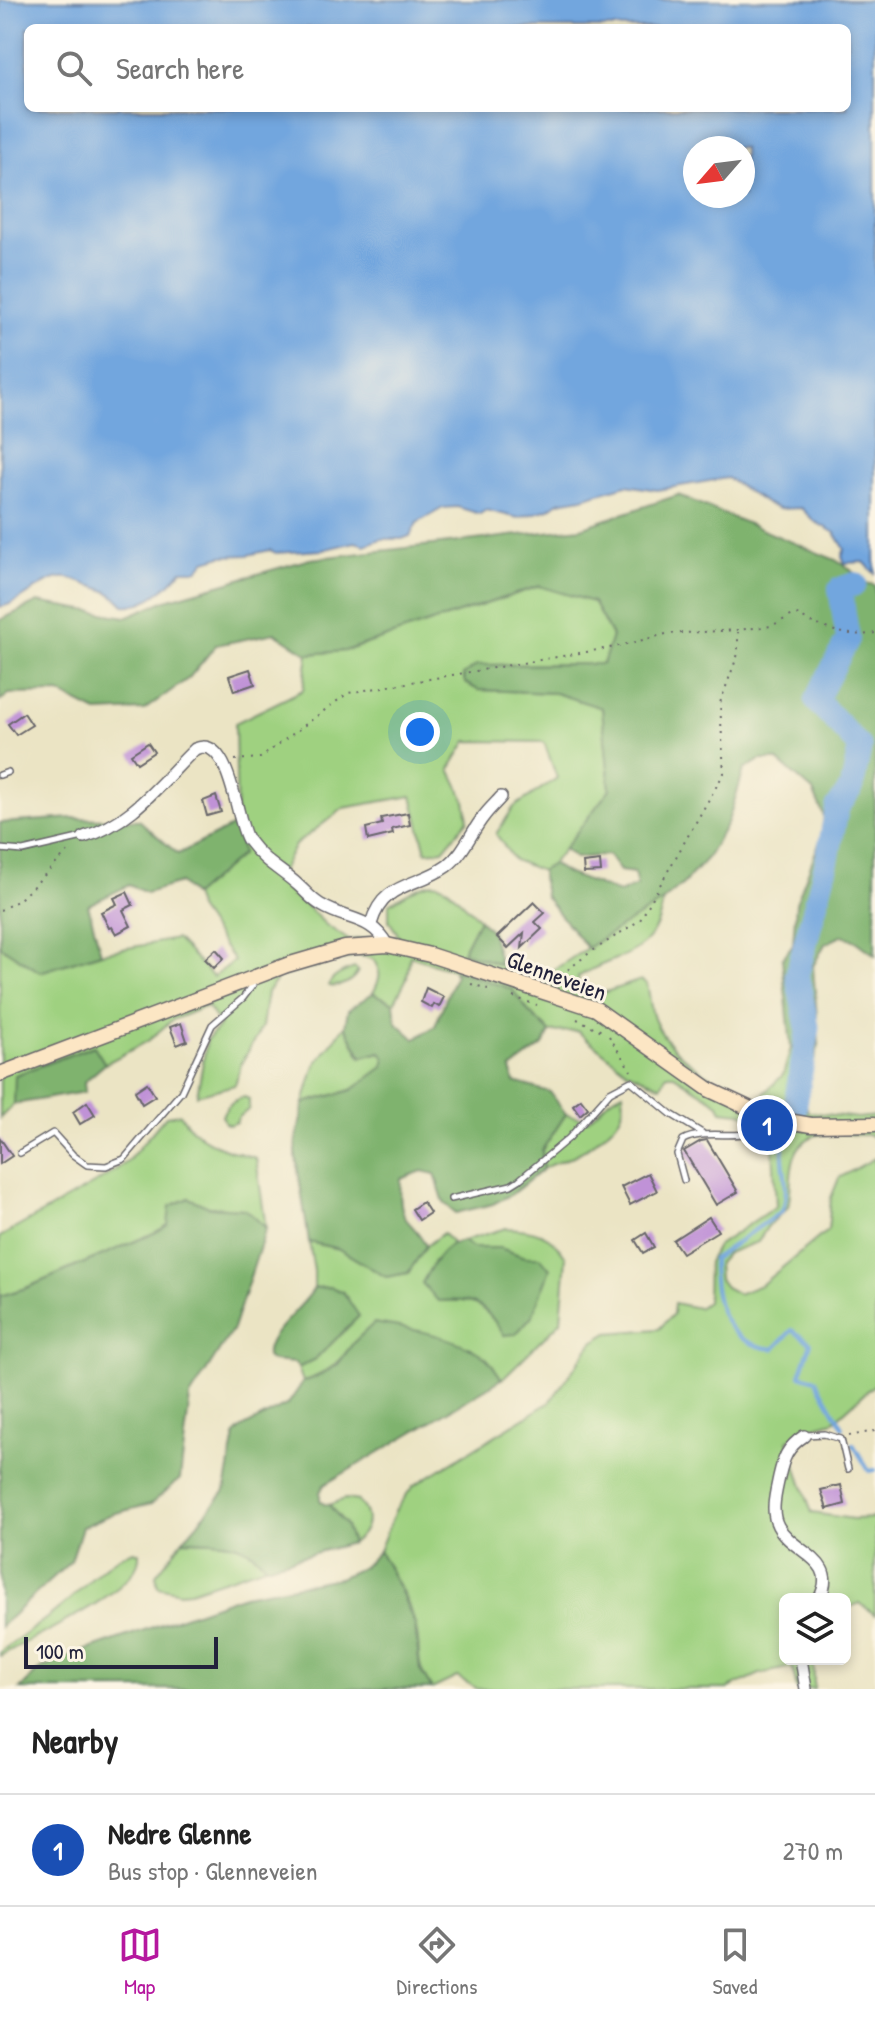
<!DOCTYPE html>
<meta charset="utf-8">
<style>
:root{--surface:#fff;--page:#f2f2f2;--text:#222;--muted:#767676;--line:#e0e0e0;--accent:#b5179e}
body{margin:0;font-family:"Patrick Hand",sans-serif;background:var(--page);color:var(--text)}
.controls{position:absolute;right:24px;bottom:24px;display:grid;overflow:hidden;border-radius:12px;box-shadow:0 4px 12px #0003}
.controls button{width:72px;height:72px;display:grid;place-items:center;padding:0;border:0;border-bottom:2px solid var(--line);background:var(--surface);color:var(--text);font:40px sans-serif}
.compass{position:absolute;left:683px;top:136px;width:72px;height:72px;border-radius:50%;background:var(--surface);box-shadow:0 4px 12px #0003;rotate:242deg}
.scale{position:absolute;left:24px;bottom:20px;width:194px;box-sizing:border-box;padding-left:8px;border:4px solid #22223b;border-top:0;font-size:22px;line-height:28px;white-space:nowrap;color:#22223b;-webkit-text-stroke:6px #fcf5e5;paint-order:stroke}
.you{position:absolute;left:420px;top:732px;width:28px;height:28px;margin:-20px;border:6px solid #fff;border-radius:50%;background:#1a73e8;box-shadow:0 0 0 12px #1a73e833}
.badge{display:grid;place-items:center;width:52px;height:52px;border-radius:50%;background:var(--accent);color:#fff;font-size:26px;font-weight:700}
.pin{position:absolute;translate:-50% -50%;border:4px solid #fff;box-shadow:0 2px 8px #0006}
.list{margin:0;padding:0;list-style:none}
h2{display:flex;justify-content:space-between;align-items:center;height:104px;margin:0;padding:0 32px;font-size:34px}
h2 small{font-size:26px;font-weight:400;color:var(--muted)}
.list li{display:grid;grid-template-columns:52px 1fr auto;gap:24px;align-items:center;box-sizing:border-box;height:112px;padding:0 32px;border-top:2px solid var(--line)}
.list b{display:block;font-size:30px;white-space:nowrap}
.list p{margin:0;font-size:26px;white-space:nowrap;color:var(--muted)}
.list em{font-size:26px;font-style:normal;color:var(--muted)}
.icon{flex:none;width:44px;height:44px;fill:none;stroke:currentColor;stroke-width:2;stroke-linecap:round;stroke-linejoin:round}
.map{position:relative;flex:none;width:875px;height:1689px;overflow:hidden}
.search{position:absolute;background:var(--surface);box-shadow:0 4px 12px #0003;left:24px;right:24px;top:24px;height:88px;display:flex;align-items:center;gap:20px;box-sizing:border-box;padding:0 28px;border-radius:12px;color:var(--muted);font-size:30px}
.sheet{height:216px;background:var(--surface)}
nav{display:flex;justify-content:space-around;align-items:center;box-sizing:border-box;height:112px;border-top:2px solid var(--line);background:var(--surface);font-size:22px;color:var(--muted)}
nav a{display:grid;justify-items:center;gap:4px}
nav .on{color:var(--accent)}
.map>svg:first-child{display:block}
.green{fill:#9fd180;stroke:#607a5e;stroke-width:2}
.forest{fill:#7fb36e;stroke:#506a54;stroke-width:2}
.water{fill:#72a6de;stroke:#4a648c;stroke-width:2;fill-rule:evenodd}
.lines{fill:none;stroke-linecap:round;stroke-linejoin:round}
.stream{stroke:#72a6de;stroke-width:4}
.river{stroke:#72a6de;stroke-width:24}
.building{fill:#c092d7}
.lane-casing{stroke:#68666b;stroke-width:8}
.street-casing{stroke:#68666b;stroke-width:14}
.secondary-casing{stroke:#68666b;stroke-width:17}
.path{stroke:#68666b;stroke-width:2;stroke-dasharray:2 6;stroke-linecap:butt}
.lane{stroke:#fff;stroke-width:5}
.street{stroke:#fff;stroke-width:11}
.secondary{stroke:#fce6c4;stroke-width:14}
.labels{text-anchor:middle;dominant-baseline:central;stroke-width:6;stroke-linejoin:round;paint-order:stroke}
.street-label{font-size:24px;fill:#22223b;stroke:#fcf5e5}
</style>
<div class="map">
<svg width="875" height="1689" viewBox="0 0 875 1689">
<rect width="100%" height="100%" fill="#fcf5e5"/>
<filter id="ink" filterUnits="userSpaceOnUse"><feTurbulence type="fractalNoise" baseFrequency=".0125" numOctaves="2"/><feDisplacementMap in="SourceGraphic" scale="16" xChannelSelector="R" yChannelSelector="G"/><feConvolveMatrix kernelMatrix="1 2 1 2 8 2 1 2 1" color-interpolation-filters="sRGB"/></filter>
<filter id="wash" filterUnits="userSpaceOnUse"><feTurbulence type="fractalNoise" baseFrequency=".006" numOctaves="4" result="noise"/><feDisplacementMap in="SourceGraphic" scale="32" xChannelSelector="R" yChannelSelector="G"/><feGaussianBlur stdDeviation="1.8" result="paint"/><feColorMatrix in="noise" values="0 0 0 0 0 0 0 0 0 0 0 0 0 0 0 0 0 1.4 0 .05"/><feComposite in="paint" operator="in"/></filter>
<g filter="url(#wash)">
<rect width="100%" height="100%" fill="#ebe4c4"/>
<g class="green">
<path d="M540 586 593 602 612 637 603 664 477 665 478 690 555 693 602 707 610 789 552 864 541 871 514 860 496 834 514 807 557 778 544 742 467 741 450 769 465 800 468 820 443 850 426 852 412 796 344 808 295 845 278 878 326 925 349 940 399 936 389 921V904C441 872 437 877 479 919L462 952 540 979 634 917 663 901C654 960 619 951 578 977L580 991 594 996 641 980 647 984C650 995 650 1011 655 1021 671 1058 721 1085 756 1101L783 1075 791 1048 819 1045 803 1095 808 1112 858 1118 875 1116V1139L870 1135C837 1135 798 1122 792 1168 790 1181 791 1194 788 1207L768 1226 758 1242 727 1253 718 1263 719 1279 725 1287 738 1294 761 1285 828 1230 831 1198 839 1178 875 1158V1384L834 1421 805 1429 788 1441 812 1513 853 1519 875 1518V1615L860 1603 850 1607 845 1613V1599H785V1659H814V1689H797L792 1667 760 1674 727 1689H478L457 1677 432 1689C412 1660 423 1653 415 1624 408 1598 392 1574 379 1551L395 1511 413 1486 550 1402 593 1342 608 1333 659 1329 673 1314 674 1303 698 1308 707 1302 708 1262 717 1246 776 1206 773 1147 778 1128 740 1113 722 1111 719 1104 674 1075H666L661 1086 627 1071 577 1031 550 1032 529 1012 512 989 410 956 407 978 394 1003 373 993C381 978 382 973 373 959L358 955 279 977 267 992 262 1027 242 1062 235 1085 197 1095 207 1040 220 1025 207 1006 172 1020 148 1041 105 1064 93 1046 16 1075 14 1104 0 1118V946L40 972 101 953 176 939 213 977 234 961 198 909 193 896 242 854 237 824 235 723 303 690 308 654 345 651Z"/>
<path d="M355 968 358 971C354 981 340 988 329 986 331 976 345 971 355 968Z"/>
<polygon points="345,1026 361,1057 381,1052 385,1058 383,1068 352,1090 304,1103 315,1065"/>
<path d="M623 1092C624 1100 624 1110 620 1117 613 1129 584 1152 571 1157 561 1162 552 1163 543 1169L542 1150 566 1114 588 1120 610 1099Z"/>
<path d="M244 1097 249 1099V1109L238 1118 236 1122 230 1125 225 1123 222 1116C226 1105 234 1100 244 1097Z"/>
<path d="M180 1114C197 1142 225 1150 256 1158L266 1228 245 1209 208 1207 189 1198 168 1225 154 1233 26 1288 0 1296V1237L99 1181 127 1162 166 1116Z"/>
<path d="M506 1228C533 1229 551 1233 566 1257L561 1321 502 1379 487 1359 354 1342C338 1364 329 1372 303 1382L298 1368 316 1359 359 1316 331 1287 314 1288V1271L309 1242 339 1249 386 1277 408 1273 426 1246 443 1233 452 1243 433 1262 438 1301C476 1299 483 1303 504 1335L540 1257H525L500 1248H472L463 1241Z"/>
<path d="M345 1499 358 1501C372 1516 369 1531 352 1543L345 1524 329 1505Z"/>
<path d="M183 1540C213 1541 247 1538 265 1566L190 1591 180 1592 158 1587 156 1575Z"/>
<path d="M134 1551 139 1553C145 1590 28 1639 0 1656V1652C23 1635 49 1618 70 1599 91 1581 106 1559 134 1551Z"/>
</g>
<g class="forest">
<polygon points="678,495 843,563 865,583 875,585 875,955 856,941 843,935 825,944 813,966 819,1045 791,1048 782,959 793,944 796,903 821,838 824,816 813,791 777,760 760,760 744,770 728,821 708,857 683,884 663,901 587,948 545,896 541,871 552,864 566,873 619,893 637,886 634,873 620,871 608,855 575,858 564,849 610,789 602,708 555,693 478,690 465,683 463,675 477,665 603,664 612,636 593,602 539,586 345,651 308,654 275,633 216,645 189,678 144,710 97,712 59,693 9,694 0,701 0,620 38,602 126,617 166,600 310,559 581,528"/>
<polygon points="73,818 139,820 178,854 237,824 242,854 193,896 180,883 146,893 129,885 88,905 101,953 40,972 0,946 0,823"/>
<polygon points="479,919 491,931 500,964 462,952"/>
<path d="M454 970 512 989 529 1012 550 1032 543 1045 511 1069 514 1082 550 1092 566 1114 542 1150 543 1169 512 1194 493 1204 456 1213 444 1203 435 1174 422 1171 401 1179C400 1192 399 1207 406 1219 414 1229 421 1234 426 1246L408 1273 386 1277 339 1249 309 1242 296 1157V1142L304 1103 352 1090 383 1067 385 1058 381 1052 362 1057 345 1026 348 1010 373 993 394 1003 396 1022 415 1039 435 1026 455 976Z"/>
<polygon points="94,1046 105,1064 84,1082 85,1092 14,1104 15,1075"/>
<polygon points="189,1198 209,1207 245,1209 266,1228 233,1329 190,1397 180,1479 151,1504 112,1514 82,1527 71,1561 0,1627 0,1296 26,1288 154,1233 168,1225 170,1206"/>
<path d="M463 1241 473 1248H500L525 1257H540L550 1269 532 1316 516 1334 504 1335C483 1303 476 1299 438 1301L422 1283C432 1265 442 1244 463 1241Z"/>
<path d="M331 1287 343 1292 359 1316 316 1359 298 1368 295 1363 272 1361 267 1357C263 1335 303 1309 314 1288Z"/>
<path d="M374 1323C408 1328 458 1336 486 1358 492 1363 497 1372 502 1379L324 1485 320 1492V1500L324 1504 329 1505 345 1524 352 1543 265 1566C247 1538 213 1541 183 1540L225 1491 235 1435 242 1428 288 1404 303 1382 323 1374 338 1364 354 1342Z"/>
<polygon points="379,1551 400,1589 415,1625 420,1670 432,1689 20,1689 39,1670 67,1657 244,1595 339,1578 363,1567"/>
</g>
<path class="water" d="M0 0H875V574L864 562 845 563 842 556 845 549 835 533 814 521 801 508 779 509 767 504 727 478 657 490 626 485 582 498 559 502 549 509 518 518 486 510 480 514 457 507 443 508 417 523 410 536 402 539H381L365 545 355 542 322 550 276 553 270 550 248 555 222 556 205 561 198 570H182C169 586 145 608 124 605 114 594 106 590 92 586 85 584 76 580 68 578 47 574 22 604 0 607ZM28 28H847V108H28ZM695 148H743V196H695Z"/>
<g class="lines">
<g class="stream">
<path d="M786 1132C776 1160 793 1183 782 1211L713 1259C713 1302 723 1344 774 1349L792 1330 811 1343 800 1375 816 1380 843 1427"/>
<polyline points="853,1444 869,1471 875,1470"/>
</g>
<polyline class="river" points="794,1112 808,1030 797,975 827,861 837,808 852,787 860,747 816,700 848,639 840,589 855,584"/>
</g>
<g id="blocks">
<g class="building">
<polygon points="250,669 255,684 234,691 229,676"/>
<polygon points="24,713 32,725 16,735 8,724"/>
<polygon points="148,743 154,752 137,763 131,754"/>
<polygon points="216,796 221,812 207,816 203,801"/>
<polygon points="408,813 410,825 392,829 393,834 368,840 366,828 382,824 381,818"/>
<polygon points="600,861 601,872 584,873 583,863"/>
<polygon points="127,892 133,905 123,910 131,926 116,934 112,927 109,928 101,912 117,904 114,898"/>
<polygon points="534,902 545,913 535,922 542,929 522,948 524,933 508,948 497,937"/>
<polygon points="216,949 224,958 214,968 205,959"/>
<polygon points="426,988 444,997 439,1007 434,1004 432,1008 421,1002"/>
<polygon points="181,1023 187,1041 177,1045 170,1027"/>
<polygon points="147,1083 155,1096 142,1104 135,1091"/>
<polygon points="581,1099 588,1108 580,1115 573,1105"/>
<polygon points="87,1102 95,1115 80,1124 73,1112"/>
<polygon points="0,1138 12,1156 0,1164"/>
<polygon points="707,1140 738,1192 716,1205 684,1151 701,1141"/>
<polygon points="648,1173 657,1191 630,1205 621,1187"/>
<polygon points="423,1202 430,1213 419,1220 412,1209"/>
<polygon points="709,1217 718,1231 682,1253 673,1240"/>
<polygon points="646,1233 654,1247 643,1253 635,1240"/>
<polygon points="841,1485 845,1504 827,1509 821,1490"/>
</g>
</g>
</g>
<g filter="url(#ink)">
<use href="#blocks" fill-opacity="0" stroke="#68666b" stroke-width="2"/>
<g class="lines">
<g class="lane-casing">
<g id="lane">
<polyline points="0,775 8,772"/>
<polyline points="0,849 23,851 83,837"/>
<polyline points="20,1153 53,1133 73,1155 87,1165 106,1166 124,1159 181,1092 212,1025 243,998 253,985 251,981"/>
<path d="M684 1180 677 1154 683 1140C709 1126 756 1147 769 1119"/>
<polyline points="451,1199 511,1185 519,1180 569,1138 610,1092 631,1081 671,1114 702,1133"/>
<polyline points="806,1435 824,1434 841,1439 848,1469"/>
</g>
</g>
<g class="street-casing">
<g id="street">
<path d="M84 837C132 823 161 782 195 749 231 733 236 823 248 840 265 863 279 868 298 885 306 892 312 900 321 905 347 921 372 916 387 945"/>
<path d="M371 924C383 881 416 888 447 866 464 853 471 832 484 816 489 809 496 803 501 797"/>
<path d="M804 1436C787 1447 783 1459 779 1477 776 1492 770 1512 778 1526 793 1554 841 1559 819 1599"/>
<polyline points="801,1659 806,1689"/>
</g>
</g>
<g class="secondary-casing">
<polyline id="secondary" points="0,1074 287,965 345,948 387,945 430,955 596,1009 710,1090 770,1118 811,1125 875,1124"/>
</g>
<g class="path">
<path d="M235 760 260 758 348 693 615 647 666 634 738 630 771 626 795 614C819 627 848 639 875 633"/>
<polyline points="0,910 19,900 69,851"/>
<polyline points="559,982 561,975 588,954 640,920 724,773 720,703 738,654 738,632"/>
<polyline points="471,984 488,989"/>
<polyline points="513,997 537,1005"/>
<polyline points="577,1019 604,1032"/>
<polyline points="609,1036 631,1071"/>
<polyline points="849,1436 875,1431"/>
</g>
<use href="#lane" class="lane"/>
<use href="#street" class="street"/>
<use href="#secondary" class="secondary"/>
</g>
</g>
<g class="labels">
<g class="street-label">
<text transform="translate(557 975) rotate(20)">Glenneveien</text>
</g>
</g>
</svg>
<div class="controls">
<button><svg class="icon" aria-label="layers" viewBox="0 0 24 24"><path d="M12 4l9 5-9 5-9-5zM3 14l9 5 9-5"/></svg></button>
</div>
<svg class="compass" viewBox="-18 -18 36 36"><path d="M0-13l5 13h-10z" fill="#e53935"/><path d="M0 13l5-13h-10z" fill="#767676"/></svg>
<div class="scale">100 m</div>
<div class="you"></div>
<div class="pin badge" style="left:767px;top:1125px;background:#1a4fb4">1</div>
<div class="search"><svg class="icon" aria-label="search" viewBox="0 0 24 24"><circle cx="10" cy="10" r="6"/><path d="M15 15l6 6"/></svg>Search here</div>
</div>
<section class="sheet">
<h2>Nearby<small></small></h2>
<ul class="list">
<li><span class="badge" style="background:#1a4fb4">1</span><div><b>Nedre Glenne</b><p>Bus stop · Glenneveien</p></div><em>270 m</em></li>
</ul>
</section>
<nav>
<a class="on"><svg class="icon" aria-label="map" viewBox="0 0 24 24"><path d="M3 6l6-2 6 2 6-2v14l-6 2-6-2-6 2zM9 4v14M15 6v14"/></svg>Map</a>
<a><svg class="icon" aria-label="directions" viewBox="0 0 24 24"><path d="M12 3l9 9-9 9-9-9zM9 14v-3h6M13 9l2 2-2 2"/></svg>Directions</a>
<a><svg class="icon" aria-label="saved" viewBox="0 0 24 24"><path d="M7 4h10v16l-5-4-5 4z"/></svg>Saved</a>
</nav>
